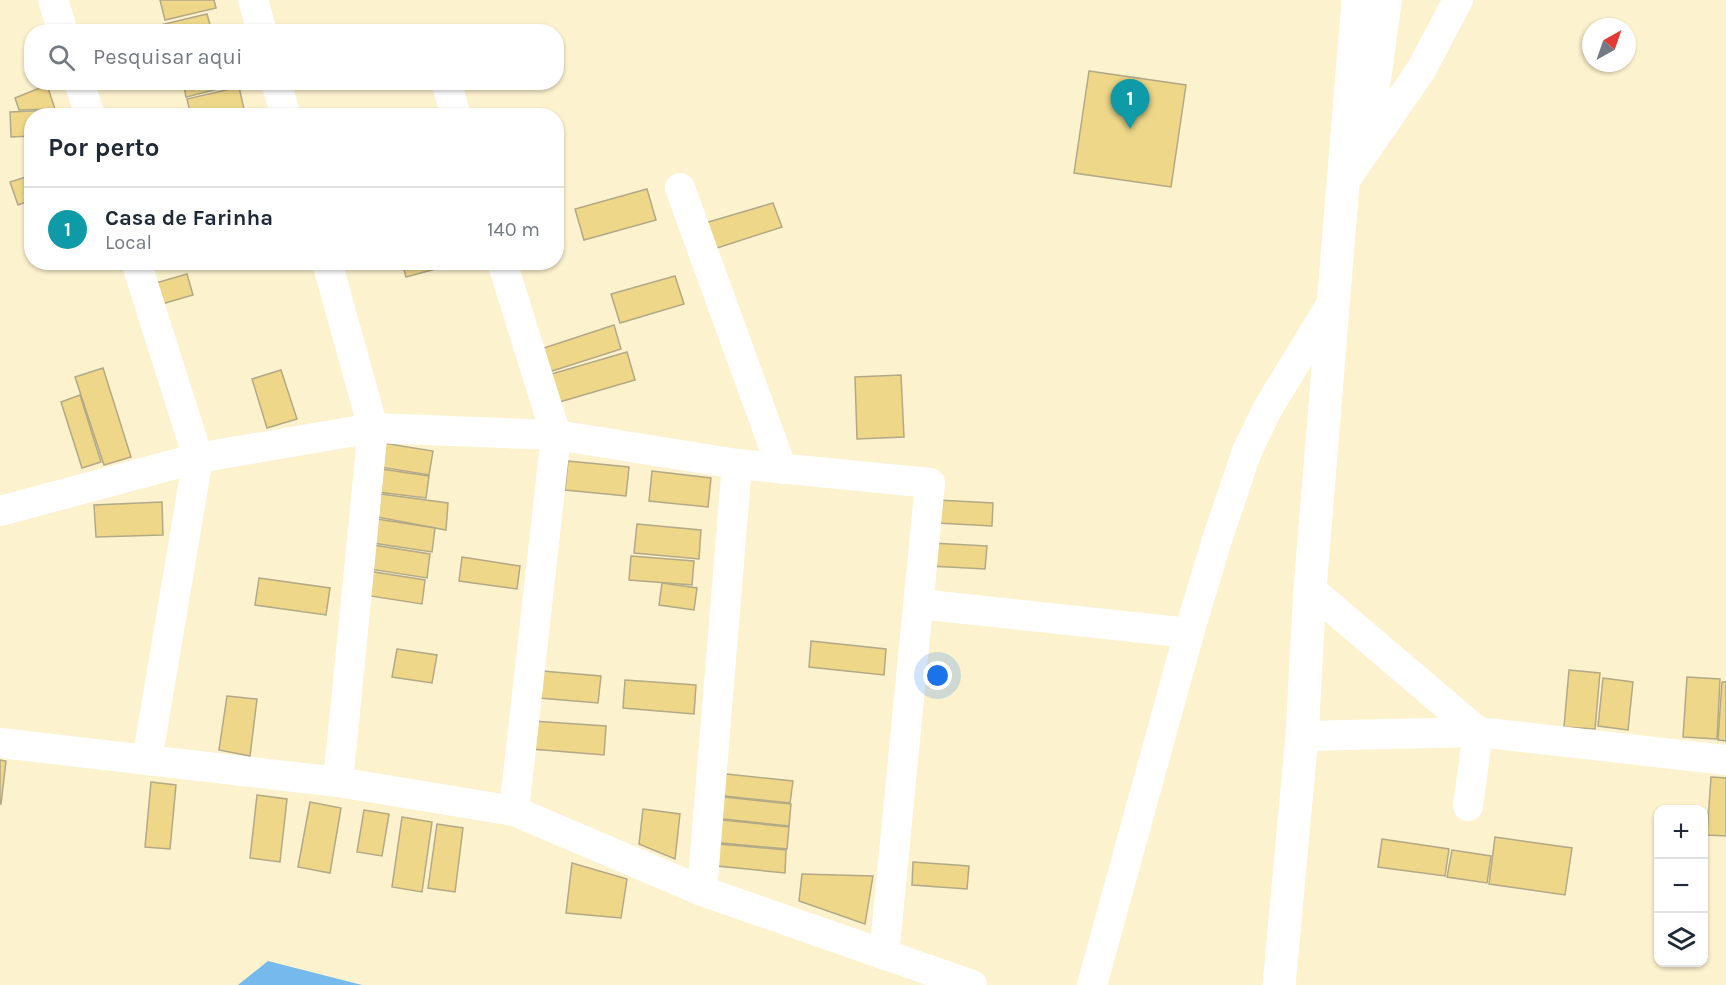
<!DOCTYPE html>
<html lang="pt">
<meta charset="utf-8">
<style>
:root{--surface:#fff;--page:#f6f6f7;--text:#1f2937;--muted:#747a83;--line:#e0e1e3;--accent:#306c83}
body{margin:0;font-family:Karla,sans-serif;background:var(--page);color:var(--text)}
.controls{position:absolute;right:18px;bottom:18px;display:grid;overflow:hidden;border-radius:12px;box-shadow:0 2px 4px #0004}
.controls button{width:54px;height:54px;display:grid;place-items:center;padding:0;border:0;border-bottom:2px solid var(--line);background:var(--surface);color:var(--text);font:30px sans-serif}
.compass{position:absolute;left:1582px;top:18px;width:54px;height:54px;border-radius:50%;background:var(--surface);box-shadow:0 2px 4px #0004;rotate:40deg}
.you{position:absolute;left:938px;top:676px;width:21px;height:21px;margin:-15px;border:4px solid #fff;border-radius:50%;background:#1a73e8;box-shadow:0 0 0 9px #1a73e833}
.badge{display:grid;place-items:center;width:39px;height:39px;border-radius:50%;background:var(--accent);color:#fff;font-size:20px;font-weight:700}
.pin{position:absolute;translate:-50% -50px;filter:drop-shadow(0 2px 3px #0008)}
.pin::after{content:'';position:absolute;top:32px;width:21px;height:18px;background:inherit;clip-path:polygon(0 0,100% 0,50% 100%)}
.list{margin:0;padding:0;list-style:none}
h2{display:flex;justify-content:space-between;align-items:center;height:78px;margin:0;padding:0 24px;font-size:26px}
h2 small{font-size:20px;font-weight:400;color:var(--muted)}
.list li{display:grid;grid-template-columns:39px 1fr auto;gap:18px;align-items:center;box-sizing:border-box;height:84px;padding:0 24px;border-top:2px solid var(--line)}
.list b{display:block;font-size:22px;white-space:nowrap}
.list p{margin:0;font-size:20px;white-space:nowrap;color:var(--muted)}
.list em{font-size:20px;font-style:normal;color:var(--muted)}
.icon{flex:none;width:33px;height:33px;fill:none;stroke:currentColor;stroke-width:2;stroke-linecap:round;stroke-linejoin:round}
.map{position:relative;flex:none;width:1726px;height:985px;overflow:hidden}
.search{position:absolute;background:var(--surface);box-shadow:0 2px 4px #0004;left:24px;top:24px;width:540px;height:66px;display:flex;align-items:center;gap:15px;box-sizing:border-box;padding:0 21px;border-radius:24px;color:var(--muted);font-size:22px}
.panel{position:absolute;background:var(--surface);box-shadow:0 2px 4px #0004;left:24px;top:108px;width:540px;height:162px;border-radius:24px}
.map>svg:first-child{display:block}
.water{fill:#75b9ed}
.building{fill:#eed789;stroke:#b3a986;stroke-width:1.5}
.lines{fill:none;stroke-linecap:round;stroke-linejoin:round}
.minor{stroke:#fff;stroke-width:30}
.major{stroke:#fff;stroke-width:33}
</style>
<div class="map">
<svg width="1726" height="985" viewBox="0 0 1726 985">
<rect width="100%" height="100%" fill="#fdf2ce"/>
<polygon class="water" points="268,961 362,985 238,985"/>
<g class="building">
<polygon points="160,0 214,0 216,8 165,20"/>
<polygon points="207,14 212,32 157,32 156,26"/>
<polygon points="1089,71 1186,85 1171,187 1074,173"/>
<polygon points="183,82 237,82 238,84 186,97"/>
<polygon points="47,85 55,109 19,110 15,98"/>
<polygon points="239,87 244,109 216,116 191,116 187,99"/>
<polygon points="56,110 57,116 32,116 32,136 11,137 10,112"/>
<polygon points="32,175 32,200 18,205 10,182"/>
<polygon points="647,189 656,220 584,240 575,209"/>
<polygon points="773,203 782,227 714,249 705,223"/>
<polygon points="402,262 461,262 406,277"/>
<polygon points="187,274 193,295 155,306 149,285"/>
<polygon points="675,276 684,304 620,323 611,294"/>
<polygon points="614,325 621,349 549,372 541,349"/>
<polygon points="627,352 635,380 556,403 548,375"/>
<polygon points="103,368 131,457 104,465 75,377"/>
<polygon points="281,370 297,419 267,428 252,379"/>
<polygon points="901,375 904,437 857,439 855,377"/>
<polygon points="80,395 101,462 82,468 61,402"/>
<polygon points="383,443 433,451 429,475 380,467"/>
<polygon points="568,461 629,467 626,496 565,490"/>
<polygon points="381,469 429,476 426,498 378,492"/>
<polygon points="652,471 711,478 708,507 649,501"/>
<polygon points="381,494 448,503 446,530 377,517"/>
<polygon points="938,500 993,503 992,526 937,523"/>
<polygon points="162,502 163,535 96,537 94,505"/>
<polygon points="377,519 435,528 432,552 373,543"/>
<polygon points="637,524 701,530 699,559 634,553"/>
<polygon points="931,543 987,546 985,569 930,566"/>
<polygon points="373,545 430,554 427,578 369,569"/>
<polygon points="631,556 694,561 692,585 629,580"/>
<polygon points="462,557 520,566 517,589 459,581"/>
<polygon points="368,571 425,580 422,604 364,595"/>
<polygon points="259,578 330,588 326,615 255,605"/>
<polygon points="662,583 697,588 694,610 659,605"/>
<polygon points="811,641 886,649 884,675 809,667"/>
<polygon points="397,649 437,655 432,683 392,677"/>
<polygon points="1569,670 1600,673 1595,729 1564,727"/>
<polygon points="542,671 601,676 598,703 539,698"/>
<polygon points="1687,677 1720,679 1717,739 1683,737"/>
<polygon points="1603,678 1633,682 1628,730 1598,726"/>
<polygon points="625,680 696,685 694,714 623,708"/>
<polygon points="1722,682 1726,682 1726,741 1718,740"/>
<polygon points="227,696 257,699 250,756 219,750"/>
<polygon points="532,721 606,726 604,755 531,749"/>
<polygon points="0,760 6,761 1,804 0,803"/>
<polygon points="717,773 793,781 790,803 715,795"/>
<polygon points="1711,777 1726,778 1726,836 1707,835"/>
<polygon points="151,782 176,785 170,849 145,847"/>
<polygon points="257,795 287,799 280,862 250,858"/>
<polygon points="715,796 791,804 789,826 713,818"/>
<polygon points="310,802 341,808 330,873 298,867"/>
<polygon points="643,809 680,814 675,859 639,844"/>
<polygon points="364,810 389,814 382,856 357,852"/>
<polygon points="402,817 432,822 422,892 392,887"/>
<polygon points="713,819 789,827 787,849 711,842"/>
<polygon points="437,824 463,828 455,892 428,888"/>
<polygon points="1495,837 1572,848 1565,895 1489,884"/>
<polygon points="1382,839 1449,849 1445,876 1378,867"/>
<polygon points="719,844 786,850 785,873 717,866"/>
<polygon points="1452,850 1491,856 1487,883 1447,877"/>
<polygon points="913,862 969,866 967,889 912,885"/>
<polygon points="572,863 627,879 621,918 566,913"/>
<polygon points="802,874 873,876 865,924 799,901"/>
</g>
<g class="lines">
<g class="minor">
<polyline points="53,0 63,32"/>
<polyline points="253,0 262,32"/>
<polyline points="79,82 90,116"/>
<polyline points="276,82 286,116"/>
<polyline points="446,82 456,116"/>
<polyline points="1367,143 1387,0"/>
<polyline points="1343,183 1421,70 1458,0"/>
<polyline points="680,188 782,469"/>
<polyline points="136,262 198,458 147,760"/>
<polyline points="327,262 373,428 338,782"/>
<polyline points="502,262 556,435 514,811"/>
<polyline points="0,511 198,458 373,428 556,435 737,464 930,483 884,955"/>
<polyline points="1310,589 1478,732 1468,806"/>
<polyline points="919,604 1189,633"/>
<polyline points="1302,736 1478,732 1726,760"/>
<polyline points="0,743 338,782 514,811 702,891 972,985"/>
<polyline points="702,891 737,464"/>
<polyline points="1092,985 1189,633 1216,543 1247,451 1268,408 1332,303"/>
</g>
<polyline class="major" points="1279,985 1302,736 1310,589 1358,0"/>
</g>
</svg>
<div class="controls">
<button>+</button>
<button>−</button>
<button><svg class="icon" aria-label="layers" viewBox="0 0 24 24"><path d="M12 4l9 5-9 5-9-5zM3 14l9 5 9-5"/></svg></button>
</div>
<svg class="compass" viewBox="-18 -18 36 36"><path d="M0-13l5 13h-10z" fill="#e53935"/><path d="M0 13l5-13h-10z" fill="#747a83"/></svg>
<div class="you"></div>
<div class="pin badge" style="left:1130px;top:129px;background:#0f9aa8">1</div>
<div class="search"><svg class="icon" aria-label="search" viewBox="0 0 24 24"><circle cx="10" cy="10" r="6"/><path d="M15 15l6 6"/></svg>Pesquisar aqui</div>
<section class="panel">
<h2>Por perto<small></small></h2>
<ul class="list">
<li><span class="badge" style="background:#0f9aa8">1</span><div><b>Casa de Farinha</b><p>Local</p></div><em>140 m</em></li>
</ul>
</section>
</div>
